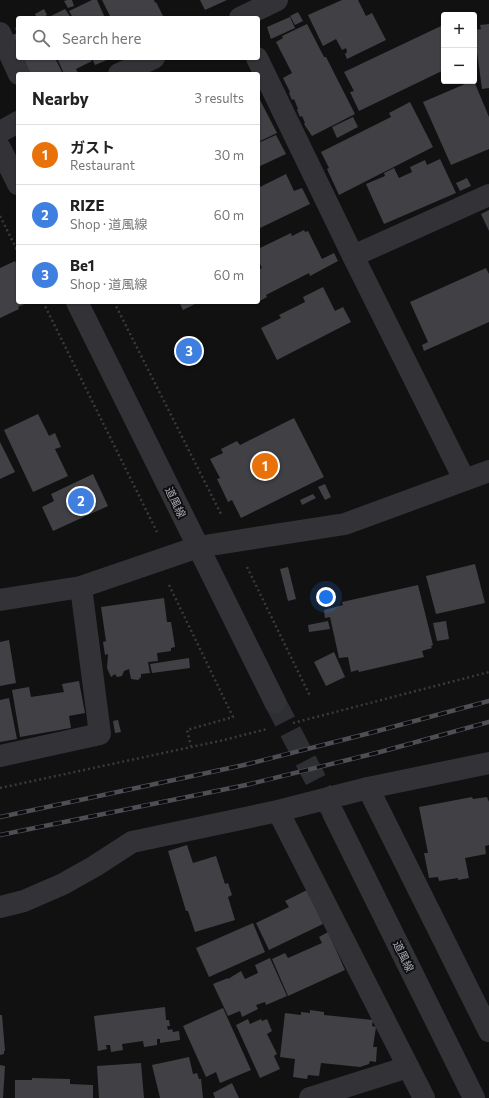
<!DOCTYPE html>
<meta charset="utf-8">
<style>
:root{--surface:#fff;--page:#f2f2f2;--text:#222;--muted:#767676;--line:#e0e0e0;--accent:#db2777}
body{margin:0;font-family:Commissioner,"Noto Sans JP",sans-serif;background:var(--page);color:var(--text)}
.controls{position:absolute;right:12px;top:12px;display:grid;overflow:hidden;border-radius:4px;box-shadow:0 1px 3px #0004}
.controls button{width:36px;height:36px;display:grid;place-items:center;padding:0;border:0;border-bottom:1px solid var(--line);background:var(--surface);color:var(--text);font:20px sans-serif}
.you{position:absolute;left:326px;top:597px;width:14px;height:14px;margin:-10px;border:3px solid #fff;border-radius:50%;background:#1a73e8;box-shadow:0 0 0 6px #1a73e833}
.badge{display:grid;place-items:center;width:26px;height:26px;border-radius:50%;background:var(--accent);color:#fff;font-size:13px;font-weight:700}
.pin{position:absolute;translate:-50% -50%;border:2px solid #fff;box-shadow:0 1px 4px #0006}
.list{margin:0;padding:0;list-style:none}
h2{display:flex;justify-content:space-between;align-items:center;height:52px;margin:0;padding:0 16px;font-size:17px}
h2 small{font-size:13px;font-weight:400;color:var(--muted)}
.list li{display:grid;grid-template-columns:26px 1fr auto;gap:12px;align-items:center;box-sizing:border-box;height:60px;padding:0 16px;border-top:1px solid var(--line)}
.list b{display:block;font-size:15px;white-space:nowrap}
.list p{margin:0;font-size:13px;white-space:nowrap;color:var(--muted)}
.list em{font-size:13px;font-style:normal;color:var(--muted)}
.icon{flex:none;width:22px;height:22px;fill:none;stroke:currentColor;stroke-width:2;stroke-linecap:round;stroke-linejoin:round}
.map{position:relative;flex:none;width:489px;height:1098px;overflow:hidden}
.search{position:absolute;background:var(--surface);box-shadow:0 1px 3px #0004;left:16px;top:16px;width:244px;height:44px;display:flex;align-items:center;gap:10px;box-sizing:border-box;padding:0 14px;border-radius:4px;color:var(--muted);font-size:15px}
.panel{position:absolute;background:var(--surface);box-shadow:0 1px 3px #0004;left:16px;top:72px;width:244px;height:232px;border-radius:4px}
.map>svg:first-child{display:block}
.building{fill:#414145}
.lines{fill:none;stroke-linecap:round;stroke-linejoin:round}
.tertiary-tunnel{stroke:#2e2f32;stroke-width:22;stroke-dasharray:22 11;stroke-linecap:butt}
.path{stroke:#393a3e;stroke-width:2.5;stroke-dasharray:2 3;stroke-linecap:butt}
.minor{stroke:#333337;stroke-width:22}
.tertiary{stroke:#333337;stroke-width:22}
.rail-casing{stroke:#4e4f54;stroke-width:4.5}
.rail{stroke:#0c0c0d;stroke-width:3;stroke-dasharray:9;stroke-linecap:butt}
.labels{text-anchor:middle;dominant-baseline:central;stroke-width:3.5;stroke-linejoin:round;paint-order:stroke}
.street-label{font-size:11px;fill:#a4a7b1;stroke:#0c0c0d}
</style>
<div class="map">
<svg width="489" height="1098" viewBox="0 0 489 1098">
<rect width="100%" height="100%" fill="#111112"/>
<g class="building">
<polygon points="67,0 72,0 74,6 68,8 64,1"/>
<polygon points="92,0 97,0 105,18 73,18 69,11"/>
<polygon points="102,0 154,0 155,3 156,2 164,18 111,18"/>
<polygon points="200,0 227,0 205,10"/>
<polygon points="342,0 358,0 366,16 372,13 386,40 347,59 345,54 347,52 346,48 342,50 336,39 323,46 308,15"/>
<polygon points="44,9 47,15 41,18 37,18 35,14"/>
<polygon points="65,9 71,18 47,18"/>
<polygon points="298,12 303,21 295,25 290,16"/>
<polygon points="290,17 295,28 271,39 267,27"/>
<polygon points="307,24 324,57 326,57 355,114 312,136 304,124 305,123 302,116 300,117 297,110 298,109 294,99 292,100 289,93 290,92 283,78 292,73 276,42 283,38 282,36"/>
<polygon points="489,24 489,88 482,89 474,30 481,29 480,25"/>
<polygon points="18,26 18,50 11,36 17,33 15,28"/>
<polygon points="441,26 444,31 444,70 359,111 350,92 354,91 344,72"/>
<polygon points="22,58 55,58 63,74 30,74"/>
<polygon points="57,58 90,58 92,61 76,69 78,73 64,74"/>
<polygon points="92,58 106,58 107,60 95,65"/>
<polygon points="472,81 474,81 489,117 489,149 451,165 423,102"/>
<polygon points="258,96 277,133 258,142"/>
<polygon points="410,102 433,147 339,195 327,169 329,168 321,152 391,117 389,113"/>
<polygon points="353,117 358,127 337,138 332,127"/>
<polygon points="276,135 286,154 258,167 258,143"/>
<polygon points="440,159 456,193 384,224 366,184 385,176 384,173 394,168 399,178 412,172 410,167 425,160 427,165"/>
<polygon points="286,174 294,191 302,188 310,204 258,229 258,188"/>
<polygon points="467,178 471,186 460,191 456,183"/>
<polygon points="489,210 489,231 481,214"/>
<polygon points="304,230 305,232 308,231 322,259 334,253 338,261 310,276 309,273 266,295 267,297 258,302 258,270 262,268 258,260 258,249 291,233 292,236"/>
<polygon points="15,261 18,267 18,302 29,302 18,307 19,309 0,318 0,268"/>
<polygon points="486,268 489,274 489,322 424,351 422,345 428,342 410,302"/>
<polygon points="323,287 335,311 343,307 351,322 277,360 261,328 281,318 279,315 305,302 303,297"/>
<polygon points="179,302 199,302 183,310"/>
<polygon points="38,414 49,436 55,433 61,447 55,449 68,476 33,492 4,430"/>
<polygon points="294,418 324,477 241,518 232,500 228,502 217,479 220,478 210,459 223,453 221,449 237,441 240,445"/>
<polygon points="0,442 15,472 0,479"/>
<polygon points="93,474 108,506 53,531 42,507 54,501 51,494"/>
<polygon points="325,484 331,497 325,500 318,487"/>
<polygon points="313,494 316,498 302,505 300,500"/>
<polygon points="475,564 485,603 436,614 426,576"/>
<polygon points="288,567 296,599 288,601 280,569"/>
<polygon points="418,585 433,645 431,646 432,648 422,651 424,657 359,672 358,670 351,672 348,657 339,658 330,617 325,618 324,610 343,605 342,602"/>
<polygon points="164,598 167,622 171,622 175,647 171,648 171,651 157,653 158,661 148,662 150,673 141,674 141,677 138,680 131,679 129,669 124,671 122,676 117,677 115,674 111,677 107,668 108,654 105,655 103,642 106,641 101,607"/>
<polygon points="328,621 330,629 309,632 308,625"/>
<polygon points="446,621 449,639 437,641 433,623"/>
<polygon points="9,640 16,683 0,686 0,642"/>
<polygon points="334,652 345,677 326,686 314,662"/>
<polygon points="189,658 190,668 152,673 150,664"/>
<polygon points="79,681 85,713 69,716 71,728 20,737 12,690 29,687 31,697 64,692 62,684"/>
<polygon points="9,698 17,739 0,742 0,700"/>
<polygon points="118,720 121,732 115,733 113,721"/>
<polygon points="472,797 473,799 487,797 489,802 489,845 485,846 486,854 465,858 469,878 458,880 458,878 439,881 438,877 429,878 424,853 428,853 419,807"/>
<polygon points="187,845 193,863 216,856 225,884 228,883 232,895 228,897 235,920 195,932 188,911 186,911 168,851"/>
<polygon points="307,890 323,924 269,950 256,923 289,907 285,901"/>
<polygon points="253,923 265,952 209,977 196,948"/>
<polygon points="328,932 345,970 288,996 272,959 285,953 288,958 322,943 319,937"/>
<polygon points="270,958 287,996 266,1005 265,1002 256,1005 258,1009 242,1017 240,1011 228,1016 213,984 228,978 228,979 241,971 245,979 258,973 255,965"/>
<polygon points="165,1007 166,1020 169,1020 170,1026 167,1026 168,1030 172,1029 173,1032 179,1031 180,1040 160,1043 160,1039 157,1039 157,1045 144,1047 143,1041 122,1044 123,1050 111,1052 110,1045 106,1045 107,1049 98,1051 94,1016"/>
<polygon points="223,1008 251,1070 220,1083 216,1072 206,1077 183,1026"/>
<polygon points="310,1010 324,1012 324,1015 373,1020 372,1026 376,1027 373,1047 377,1047 376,1062 370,1061 369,1064 360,1067 321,1063 319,1076 308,1075 307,1079 293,1077 295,1059 280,1057 285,1013 301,1015 301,1012 310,1013"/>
<polygon points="0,1015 2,1015 5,1051 4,1051 4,1054 0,1055"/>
<polygon points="248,1019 250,1024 261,1019 262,1021 267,1019 272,1031 267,1034 277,1054 274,1056 280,1069 260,1078 236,1025"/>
<polygon points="189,1057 193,1074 197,1073 199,1079 201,1079 203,1098 160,1098 152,1065"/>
<polygon points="141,1063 144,1098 99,1098 97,1066"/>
<polygon points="0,1065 5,1066 3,1098 0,1098"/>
<polygon points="32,1078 70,1079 70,1084 93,1085 93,1098 15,1098 15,1080 32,1080"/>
<polygon points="232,1083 239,1098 215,1098 213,1093"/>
</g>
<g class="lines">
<polyline class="tertiary-tunnel" points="275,702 333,813"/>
<g class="path">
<polyline points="0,216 18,252"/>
<polyline points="43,302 157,532"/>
<polyline points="114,302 222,516"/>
<polyline points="247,567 310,696"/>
<polyline points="169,585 233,717 187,730 191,746"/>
<polyline points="293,723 489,672"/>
<polyline points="0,788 224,740 267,729"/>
</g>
<g class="minor">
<polyline points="240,18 277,0"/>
<polyline points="0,33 19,74"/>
<polyline points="257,58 353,256 464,479"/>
<polyline points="119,74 154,58"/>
<polyline points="0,132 18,122"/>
<polyline points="353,256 489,195"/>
<polyline points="0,600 81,587 198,547 345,524 489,471"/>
<polyline points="0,756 100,734 81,587"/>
<polyline points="368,788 489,1031"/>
<polyline points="278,811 424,1098"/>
<polyline points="0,907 24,901 63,884 95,866 132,842 278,811 368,788 489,763"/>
<polyline points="310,1098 408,1067"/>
</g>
<g class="tertiary">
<polyline points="0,148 18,184"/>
<polyline points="77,302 275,702"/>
<polyline points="333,813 474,1098"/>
</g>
<g class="rail-casing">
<g id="rail">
<polyline points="0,817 244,765 370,733 489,701"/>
<polyline points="0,835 246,785 380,752 489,722"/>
</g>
</g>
<use href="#rail" class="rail"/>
</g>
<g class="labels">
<g class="street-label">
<text transform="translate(176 502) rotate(64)">道風線</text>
<text transform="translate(404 956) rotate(64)">道風線</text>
</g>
</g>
</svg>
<div class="controls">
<button>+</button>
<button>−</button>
</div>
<div class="you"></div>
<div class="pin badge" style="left:265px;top:466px;background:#e8710a">1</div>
<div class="pin badge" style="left:81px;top:501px;background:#3f7fe0">2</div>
<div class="pin badge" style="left:189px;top:351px;background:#3f7fe0">3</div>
<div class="search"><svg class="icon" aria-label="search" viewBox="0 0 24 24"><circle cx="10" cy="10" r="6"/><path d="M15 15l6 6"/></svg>Search here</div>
<section class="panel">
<h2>Nearby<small>3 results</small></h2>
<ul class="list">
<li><span class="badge" style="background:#e8710a">1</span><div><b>ガスト</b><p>Restaurant</p></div><em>30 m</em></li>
<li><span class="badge" style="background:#3f7fe0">2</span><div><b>RIZE</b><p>Shop · 道風線</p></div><em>60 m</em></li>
<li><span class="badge" style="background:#3f7fe0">3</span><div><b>Be1</b><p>Shop · 道風線</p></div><em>60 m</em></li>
</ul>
</section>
</div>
